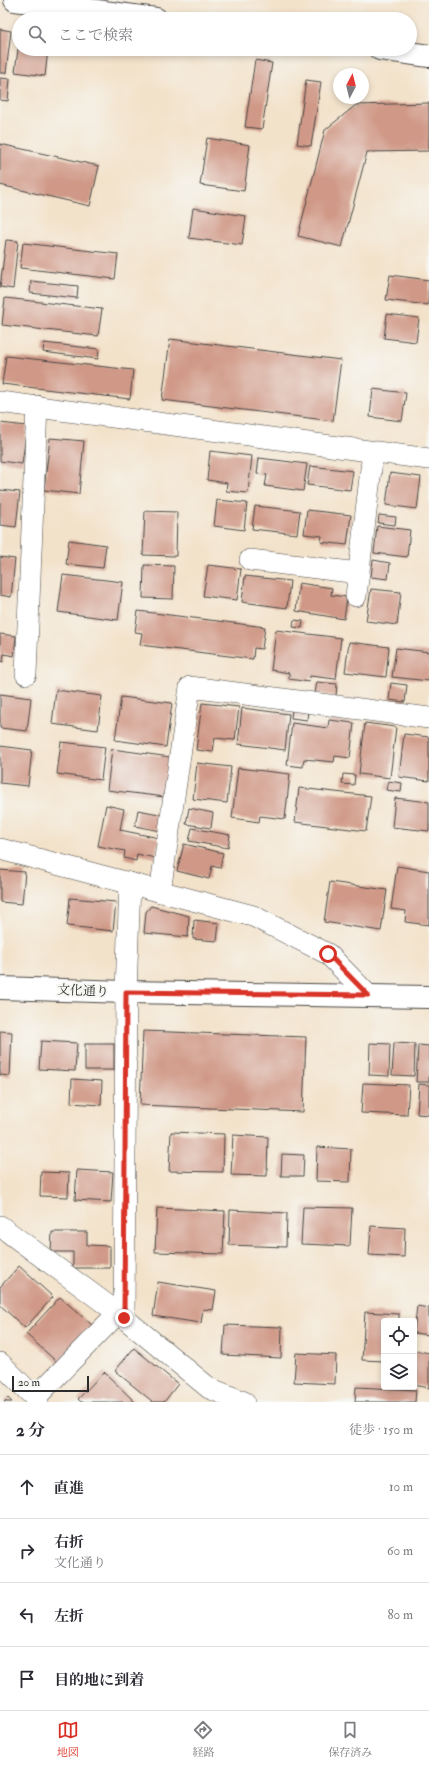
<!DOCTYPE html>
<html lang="ja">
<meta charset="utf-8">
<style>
:root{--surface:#fff;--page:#f7f7f7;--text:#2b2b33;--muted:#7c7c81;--line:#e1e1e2;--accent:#d93025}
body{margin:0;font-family:"IM FELL Double Pica","Noto Serif JP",serif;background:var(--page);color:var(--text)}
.controls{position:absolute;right:12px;bottom:12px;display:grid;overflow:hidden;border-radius:4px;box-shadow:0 2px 6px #0003}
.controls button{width:36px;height:36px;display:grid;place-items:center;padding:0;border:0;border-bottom:1px solid var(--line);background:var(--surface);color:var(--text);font:20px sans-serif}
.compass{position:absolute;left:333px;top:68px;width:36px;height:36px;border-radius:50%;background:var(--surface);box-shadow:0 2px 6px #0003;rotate:7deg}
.scale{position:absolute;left:12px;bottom:10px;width:77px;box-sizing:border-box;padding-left:4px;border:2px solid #2b2b2b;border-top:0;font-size:11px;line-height:14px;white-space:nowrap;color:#2b2b2b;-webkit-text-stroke:3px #f6f6f2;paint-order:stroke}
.stop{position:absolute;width:12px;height:12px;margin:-9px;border:3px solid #d93025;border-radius:50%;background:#fff}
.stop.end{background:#d93025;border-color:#fff;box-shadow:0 1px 4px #0008}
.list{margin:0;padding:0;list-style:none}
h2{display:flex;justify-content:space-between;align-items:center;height:52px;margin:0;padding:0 16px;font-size:17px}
h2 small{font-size:13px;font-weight:400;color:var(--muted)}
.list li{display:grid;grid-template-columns:26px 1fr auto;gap:12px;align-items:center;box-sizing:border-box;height:64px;padding:0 16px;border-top:1px solid var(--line)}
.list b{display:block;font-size:15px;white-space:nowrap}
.list p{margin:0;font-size:13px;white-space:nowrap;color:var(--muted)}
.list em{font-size:13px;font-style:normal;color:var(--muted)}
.icon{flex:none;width:22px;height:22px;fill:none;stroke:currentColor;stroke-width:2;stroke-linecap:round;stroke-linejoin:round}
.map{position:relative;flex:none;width:429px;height:1402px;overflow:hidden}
.search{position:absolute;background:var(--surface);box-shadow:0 2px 6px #0003;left:12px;right:12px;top:12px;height:44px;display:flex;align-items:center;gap:10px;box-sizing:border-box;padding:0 14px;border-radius:22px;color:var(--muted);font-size:15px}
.sheet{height:308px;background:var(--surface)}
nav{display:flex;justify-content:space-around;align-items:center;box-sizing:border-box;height:56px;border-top:1px solid var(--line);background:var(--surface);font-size:11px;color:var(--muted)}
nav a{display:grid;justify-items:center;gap:2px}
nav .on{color:var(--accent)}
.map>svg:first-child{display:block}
.building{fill:#d09987}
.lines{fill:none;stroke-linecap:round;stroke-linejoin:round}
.street-casing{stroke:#494643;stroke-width:22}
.secondary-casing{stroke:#494643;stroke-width:24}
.primary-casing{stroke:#494643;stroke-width:24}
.street{stroke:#fff;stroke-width:21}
.secondary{stroke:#fff;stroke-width:22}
.primary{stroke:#fff;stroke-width:22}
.route{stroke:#d93025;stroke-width:5}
.labels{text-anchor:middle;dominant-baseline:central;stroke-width:4;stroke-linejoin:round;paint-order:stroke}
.street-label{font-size:13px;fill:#2b2b2b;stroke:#f6f6f2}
</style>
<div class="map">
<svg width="429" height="1402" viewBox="0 0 429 1402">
<rect width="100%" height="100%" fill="#f6f6f2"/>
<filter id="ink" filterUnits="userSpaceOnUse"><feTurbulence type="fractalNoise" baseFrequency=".025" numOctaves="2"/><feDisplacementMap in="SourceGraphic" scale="8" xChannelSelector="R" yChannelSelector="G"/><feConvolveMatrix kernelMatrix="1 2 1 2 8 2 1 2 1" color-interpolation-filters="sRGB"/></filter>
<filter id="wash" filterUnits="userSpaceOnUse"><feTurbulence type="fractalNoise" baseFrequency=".012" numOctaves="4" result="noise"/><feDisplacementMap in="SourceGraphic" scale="16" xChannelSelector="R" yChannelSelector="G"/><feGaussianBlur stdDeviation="0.9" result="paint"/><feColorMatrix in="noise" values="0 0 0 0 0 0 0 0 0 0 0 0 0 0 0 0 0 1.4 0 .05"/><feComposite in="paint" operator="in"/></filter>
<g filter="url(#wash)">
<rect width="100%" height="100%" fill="#f3e2ca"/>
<g id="blocks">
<g class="building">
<polygon points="0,29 11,31 6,73 0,73"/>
<polygon points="18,49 48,49 45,76 15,72"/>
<polygon points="255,60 272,63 262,129 245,127"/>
<polygon points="0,78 10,79 8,101 0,100"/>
<polygon points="306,80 321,82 311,146 297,144"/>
<polygon points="429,103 429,151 367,152 342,247 298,236 325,130 356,105"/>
<polygon points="207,138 250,145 244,191 200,185"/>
<polygon points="0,144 99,166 90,206 0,185"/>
<polygon points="193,208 246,216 242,245 189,238"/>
<polygon points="6,240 18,241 13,289 0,287"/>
<polygon points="23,243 118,254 115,279 20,268"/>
<polygon points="390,275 429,280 428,305 386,300"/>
<polygon points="31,281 78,286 77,298 30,293"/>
<polygon points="5,298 102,309 98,336 2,325"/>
<polygon points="387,314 419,318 416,342 384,338"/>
<polygon points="170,339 341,360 333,421 162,400"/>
<polygon points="44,343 99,349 98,359 43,352"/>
<polygon points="6,356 133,370 130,399 2,384"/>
<polygon points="373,389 406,393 402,421 370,417"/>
<polygon points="0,423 27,426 22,464 0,461"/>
<polygon points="50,438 84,441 79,494 44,490"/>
<polygon points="210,451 252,456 248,493 226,491 227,483 207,480"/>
<polygon points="259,458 307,464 303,491 265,486 267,475 257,474"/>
<polygon points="310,466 353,471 350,490 307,485"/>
<polygon points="390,473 421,477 417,509 386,505"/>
<polygon points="0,490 20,492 16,527 0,525"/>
<polygon points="217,500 247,503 244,530 214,526"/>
<polygon points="255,506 300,511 297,534 252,529"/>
<polygon points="307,510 351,515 347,545 321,542 322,536 304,534"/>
<polygon points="145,511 177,512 176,556 143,555"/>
<polygon points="379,515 396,517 395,525 378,523"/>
<polygon points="377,526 410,530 407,557 374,553"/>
<polygon points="69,540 106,545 103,568 66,564"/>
<polygon points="0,557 15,559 11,597 0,595"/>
<polygon points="373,560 390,563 388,579 371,577"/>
<polygon points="144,565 174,566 173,599 143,598"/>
<polygon points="208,565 241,569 237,600 203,596"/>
<polygon points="63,575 123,582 118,620 58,612"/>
<polygon points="245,576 290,581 287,608 242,602"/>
<polygon points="299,583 332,588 331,595 347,597 344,619 296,611"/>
<polygon points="371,589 401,592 397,625 366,621"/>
<polygon points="138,611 265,627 262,649 254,648 253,659 140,645 142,633 135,632"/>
<polygon points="294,620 303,621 302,628 293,627"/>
<polygon points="276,630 341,638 336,679 310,676 309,682 289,679 289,673 271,670"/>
<polygon points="0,634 16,636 14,656 4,654 3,662 0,661"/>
<polygon points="349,642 389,647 386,677 345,672"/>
<polygon points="396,648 429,652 429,681 392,677"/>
<polygon points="317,682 337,684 336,696 315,693"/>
<polygon points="391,683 407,685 405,702 389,700"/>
<polygon points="56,690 102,696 98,730 52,724"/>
<polygon points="0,694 31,698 27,731 0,728"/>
<polygon points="121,697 172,703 166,747 115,740"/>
<polygon points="202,703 239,707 235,740 215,738 213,752 196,750"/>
<polygon points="242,708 289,714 285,750 238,744"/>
<polygon points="292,710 308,711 307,720 291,718"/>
<polygon points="329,720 354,723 350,758 335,756 334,762 304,759 303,767 287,765 292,723 328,728"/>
<polygon points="365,723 396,727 390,778 359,774"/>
<polygon points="404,734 429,737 429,781 399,777"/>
<polygon points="61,742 105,747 101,780 57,774"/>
<polygon points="0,746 32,750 28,786 0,783"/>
<polygon points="112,749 170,757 165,797 107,790"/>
<polygon points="197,763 231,767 227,803 193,799"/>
<polygon points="238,768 290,774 285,819 260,816 259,822 232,818"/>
<polygon points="343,774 355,775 354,785 342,784"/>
<polygon points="388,781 402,783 401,792 386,790"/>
<polygon points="299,788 371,796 366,831 295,822"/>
<polygon points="395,798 429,802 429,831 392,827"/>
<polygon points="106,805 124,809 120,830 159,838 155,858 137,854 136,861 124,858 125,851 98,846"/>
<polygon points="189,808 213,813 211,828 186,824"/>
<polygon points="138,810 164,815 161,831 135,826"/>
<polygon points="192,828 230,835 228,848 189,841"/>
<polygon points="184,844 223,853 220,868 212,866 209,879 177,871"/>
<polygon points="397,866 429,871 429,925 405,922 406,911 391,909"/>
<polygon points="0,870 25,872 22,904 0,902"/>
<polygon points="330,882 387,890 381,931 324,922"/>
<polygon points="70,898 116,902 113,931 67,926"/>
<polygon points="151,906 189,916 188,937 144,933 146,912"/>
<polygon points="194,920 219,923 217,941 193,939"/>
<polygon points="0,1031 12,1032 10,1076 0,1075"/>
<polygon points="143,1031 306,1037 303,1112 140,1105"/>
<polygon points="41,1041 77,1043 75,1071 39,1069"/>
<polygon points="370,1043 390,1044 389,1076 369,1075"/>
<polygon points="394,1043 415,1044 414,1076 392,1075"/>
<rect x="85" y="1044" width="29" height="26"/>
<polygon points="418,1045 429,1046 429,1082 416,1082"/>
<polygon points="72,1079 102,1081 101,1105 71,1103"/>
<polygon points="363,1083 409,1085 407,1115 361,1113"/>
<polygon points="419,1084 429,1085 429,1115 417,1114"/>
<polygon points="171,1132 224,1134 223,1172 169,1171"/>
<polygon points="233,1135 268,1137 267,1176 231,1175"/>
<polygon points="317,1147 351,1149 350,1182 316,1181"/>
<polygon points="282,1154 304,1155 303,1176 281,1176"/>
<polygon points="77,1170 113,1172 111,1202 75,1200"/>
<polygon points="41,1172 69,1173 68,1197 40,1196"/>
<polygon points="303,1207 352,1208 350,1246 301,1244"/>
<polygon points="157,1208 225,1211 223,1254 155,1252"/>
<polygon points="230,1210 287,1213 286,1247 229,1245"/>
<polygon points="371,1226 405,1228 404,1257 369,1255"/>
<polygon points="52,1232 87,1232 87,1245 110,1246 110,1268 73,1268 73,1252 51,1252"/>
<polygon points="19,1266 53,1297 25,1328 0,1305 0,1287"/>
<polygon points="158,1282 216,1291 213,1310 203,1309 201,1323 153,1316"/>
<polygon points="60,1297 92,1325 58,1363 26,1334"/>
<polygon points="417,1306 429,1308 429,1335 414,1333"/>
<polygon points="365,1312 399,1314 399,1321 384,1321 384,1361 362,1360"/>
<polygon points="225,1325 282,1327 281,1358 223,1355"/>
<polygon points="134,1348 178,1384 164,1402 153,1402 115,1371"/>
<polygon points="414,1350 429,1353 429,1388 414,1385"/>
<polygon points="296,1353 336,1355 335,1384 294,1382"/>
<polygon points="104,1372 135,1402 81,1402 78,1399"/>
<polygon points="356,1387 416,1390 415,1402 355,1402"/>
<polygon points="8,1398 12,1402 4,1402"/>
</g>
</g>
</g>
<g filter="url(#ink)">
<use href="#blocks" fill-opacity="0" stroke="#494643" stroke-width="1"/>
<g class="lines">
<g class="street-casing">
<g id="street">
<polyline points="0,402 429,459"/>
<polyline points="250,560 359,573"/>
<polyline points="356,596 373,452"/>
<polyline points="26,674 37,406"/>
<polyline points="0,849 253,916 328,954 368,995"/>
<polyline points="160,892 190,687 429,718"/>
<polyline points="0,1226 118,1313 209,1388 244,1402"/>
<polyline points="124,1318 126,992 130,883"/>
<polyline points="0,1363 35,1398"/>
<polyline points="38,1402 35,1398 118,1313"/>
</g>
</g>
<g class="secondary-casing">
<polyline id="secondary" points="0,988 126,992 429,997"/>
</g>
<g class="primary-casing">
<g id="primary">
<polyline points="15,0 156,19"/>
<polyline points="380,49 429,56"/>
</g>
</g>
<use href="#street" class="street"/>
<use href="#secondary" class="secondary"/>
<use href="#primary" class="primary"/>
</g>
</g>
<g class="lines" filter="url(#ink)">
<polyline class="route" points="124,1318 126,992 368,995 328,954"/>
</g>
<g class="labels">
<g class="street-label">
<text transform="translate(83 991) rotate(2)">文化通り</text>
</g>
</g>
</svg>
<div class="controls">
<button><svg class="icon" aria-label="locate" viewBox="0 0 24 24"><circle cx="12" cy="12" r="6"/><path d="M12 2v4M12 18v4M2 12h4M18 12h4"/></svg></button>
<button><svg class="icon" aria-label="layers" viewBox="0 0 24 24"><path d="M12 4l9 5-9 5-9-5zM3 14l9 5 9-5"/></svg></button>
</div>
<svg class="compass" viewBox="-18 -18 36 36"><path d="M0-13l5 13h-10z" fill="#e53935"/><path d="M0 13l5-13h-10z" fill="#7c7c81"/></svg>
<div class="scale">20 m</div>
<div class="stop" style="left:328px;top:954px"></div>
<div class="stop end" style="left:124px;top:1318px"></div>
<div class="search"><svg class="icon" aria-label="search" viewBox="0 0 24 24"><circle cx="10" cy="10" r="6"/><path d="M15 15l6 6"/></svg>ここで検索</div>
</div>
<section class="sheet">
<h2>2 分<small>徒歩 · 150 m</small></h2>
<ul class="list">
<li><svg class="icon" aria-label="ahead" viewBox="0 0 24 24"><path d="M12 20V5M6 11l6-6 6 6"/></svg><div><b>直進</b></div><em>10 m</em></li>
<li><svg class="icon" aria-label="right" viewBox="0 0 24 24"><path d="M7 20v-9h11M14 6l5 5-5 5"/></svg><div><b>右折</b><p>文化通り</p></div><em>60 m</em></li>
<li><svg class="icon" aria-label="left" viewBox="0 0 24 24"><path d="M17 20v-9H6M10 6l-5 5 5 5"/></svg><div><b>左折</b></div><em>80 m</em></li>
<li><svg class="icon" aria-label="arrive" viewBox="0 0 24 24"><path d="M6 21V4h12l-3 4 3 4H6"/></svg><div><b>目的地に到着</b></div></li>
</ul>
</section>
<nav>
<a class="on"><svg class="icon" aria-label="map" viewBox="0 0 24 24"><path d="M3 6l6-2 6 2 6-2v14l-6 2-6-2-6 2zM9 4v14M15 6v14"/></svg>地図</a>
<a><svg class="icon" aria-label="directions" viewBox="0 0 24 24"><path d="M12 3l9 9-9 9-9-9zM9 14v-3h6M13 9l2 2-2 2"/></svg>経路</a>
<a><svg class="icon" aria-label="saved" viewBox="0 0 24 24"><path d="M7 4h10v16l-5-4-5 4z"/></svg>保存済み</a>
</nav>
